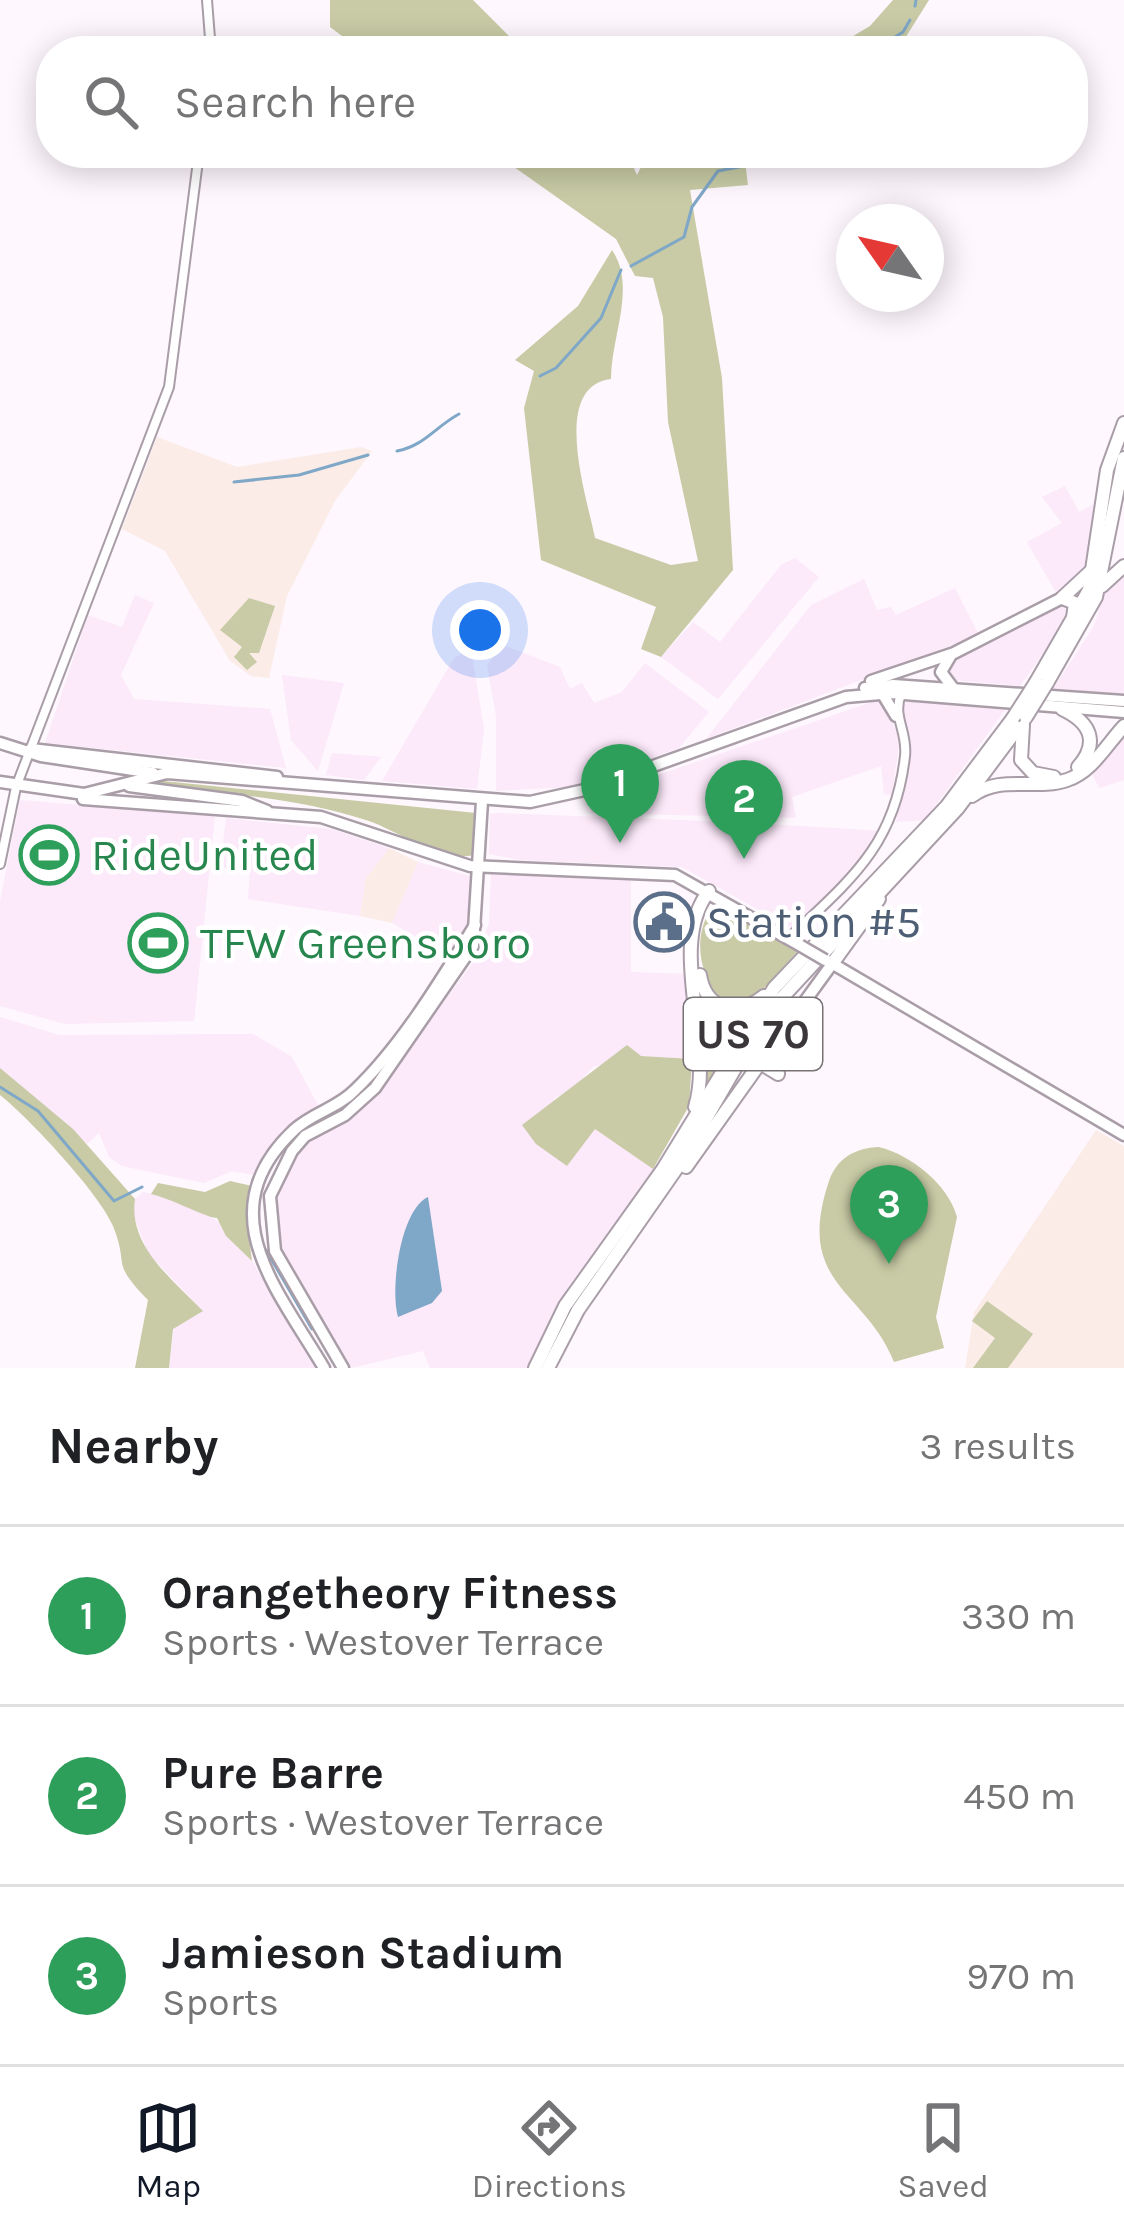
<!DOCTYPE html>
<meta charset="utf-8">
<style>
:root{--surface:#fff;--page:#f2f2f2;--text:#202124;--muted:#757577;--line:#e0e0e0;--accent:#111827}
body{margin:0;font-family:Karla,sans-serif;background:var(--page);color:var(--text)}
.compass{position:absolute;left:836px;top:204px;width:108px;height:108px;border-radius:50%;background:var(--surface);box-shadow:0 6px 30px #0003;rotate:304deg}
.you{position:absolute;left:480px;top:630px;width:42px;height:42px;margin:-30px;border:9px solid #fff;border-radius:50%;background:#1a73e8;box-shadow:0 0 0 18px #1a73e833}
.badge{display:grid;place-items:center;width:78px;height:78px;border-radius:50%;background:var(--accent);color:#fff;font-size:39px;font-weight:700}
.pin{position:absolute;translate:-50% -99px;filter:drop-shadow(0 3px 6px #0008)}
.pin::after{content:'';position:absolute;top:63px;width:42px;height:36px;background:inherit;clip-path:polygon(0 0,100% 0,50% 100%)}
.list{margin:0;padding:0;list-style:none}
h2{display:flex;justify-content:space-between;align-items:center;height:156px;margin:0;padding:0 48px;font-size:51px}
h2 small{font-size:39px;font-weight:400;color:var(--muted)}
.list li{display:grid;grid-template-columns:78px 1fr auto;gap:36px;align-items:center;box-sizing:border-box;height:180px;padding:0 48px;border-top:3px solid var(--line)}
.list b{display:block;font-size:45px;white-space:nowrap}
.list p{margin:0;font-size:39px;white-space:nowrap;color:var(--muted)}
.list em{font-size:39px;font-style:normal;color:var(--muted)}
.icon{flex:none;width:66px;height:66px;fill:none;stroke:currentColor;stroke-width:2;stroke-linecap:round;stroke-linejoin:round}
.map{position:relative;flex:none;width:1124px;height:1368px;overflow:hidden}
.search{position:absolute;background:var(--surface);box-shadow:0 6px 30px #0003;left:36px;right:36px;top:36px;height:132px;display:flex;align-items:center;gap:30px;box-sizing:border-box;padding:0 42px;border-radius:48px;color:var(--muted);font-size:45px}
.sheet{height:696px;background:var(--surface)}
nav{display:flex;justify-content:space-around;align-items:center;box-sizing:border-box;height:168px;border-top:3px solid var(--line);background:var(--surface);font-size:33px;color:var(--muted)}
nav a{display:grid;justify-items:center;gap:6px}
nav .on{color:var(--accent)}
.map>svg:first-child{display:block}
.commercial{fill:#fce9fa}
.education{fill:#fbece7}
.green{fill:#c8cba5}
.water{fill:#7fa7c7}
.lines{fill:none;stroke-linecap:round;stroke-linejoin:round}
.stream{stroke:#7fa7c7;stroke-width:3}
.minor-casing{stroke:#a99ea8;stroke-width:12}
.major-casing{stroke:#a99ea8;stroke-width:15}
.highway-casing{stroke:#a99ea8;stroke-width:16}
.minor{stroke:#fff;stroke-width:8}
.major{stroke:#fff;stroke-width:10}
.highway{stroke:#fff;stroke-width:12}
.major-bridge-casing{stroke:#a99ea8;stroke-width:15;stroke-linecap:butt}
.highway-bridge-casing{stroke:#a99ea8;stroke-width:16;stroke-linecap:butt}
.major-bridge{stroke:#fff;stroke-width:10}
.highway-bridge{stroke:#fff;stroke-width:12}
.labels{text-anchor:middle;dominant-baseline:central;stroke-width:9;stroke-linejoin:round;paint-order:stroke}
.shield{fill:#fff;stroke:#767275;stroke-width:3}
.shield-label{font-size:42px;font-weight:bold;fill:#3b363a}
.leisure-label{font-size:45px;fill:#27864d;stroke:#fff;text-anchor:start}
.service-label{font-size:45px;fill:#4e5e75;stroke:#fff;text-anchor:start}
</style>
<div class="map">
<svg width="1124" height="1368" viewBox="0 0 1124 1368">
<rect width="100%" height="100%" fill="#fef7fe"/>
<g class="commercial">
<polygon points="1065,486 1079,512 1096,503 1087,567 1076,584 1057,594 1027,542 1062,523 1042,497"/>
<polygon points="795,558 819,577 718,699 661,657 693,622 720,642 781,565"/>
<polygon points="1124,571 1124,694 1053,689 1094,626 1107,585"/>
<polygon points="864,579 877,610 891,607 896,615 955,588 979,635 706,739 811,605"/>
<polygon points="135,595 154,603 121,675 134,699 270,709 286,768 45,743 88,615 122,627"/>
<polygon points="1064,603 1071,614 1020,686 953,680 947,672 952,662"/>
<polygon points="503,645 560,667 570,689 582,683 594,703 622,692 645,663 709,712 679,748 569,787 496,791 496,716 487,665"/>
<polygon points="471,649 484,729 477,789 382,781 454,658"/>
<polygon points="282,675 344,683 318,771 291,740"/>
<polygon points="881,699 900,739 892,795 884,794 881,766 792,797 796,818 592,813 587,799"/>
<polygon points="910,700 1005,710 925,820 896,822 909,755 900,709"/>
<polygon points="1124,730 1124,780 1099,788 1090,769"/>
<polygon points="332,753 381,757 364,780 326,775"/>
<polygon points="20,800 215,816 194,1021 65,1024 0,1006 0,901"/>
<polygon points="496,813 733,822 883,831 860,864 791,928 682,867 520,860 489,854 490,814"/>
<polygon points="226,818 331,829 389,848 366,878 360,916 248,899 250,871 220,868"/>
<polygon points="418,862 473,877 470,925 448,956 392,923"/>
<polygon points="491,873 631,879 631,972 687,974 692,1059 641,1056 593,1067 575,1087 554,1099 567,1166 595,1128 653,1169 569,1286 527,1368 430,1368 423,1351 351,1368 284,1255 275,1213 280,1186 291,1161 310,1139 371,1100 475,960 489,923"/>
<polygon points="0,1017 59,1035 253,1034 292,1057 319,1107 283,1131 253,1175 232,1171 204,1183 122,1166 109,1157 99,1133 87,1144 0,1068"/>
<polygon points="143,1192 186,1202 225,1226 226,1236 252,1261 317,1368 169,1368 174,1328 202,1310 148,1253 133,1214 135,1199"/>
</g>
<g class="education">
<polygon points="157,437 237,467 361,447 372,451 335,501 287,596 269,678 251,676 230,661 165,551 122,529"/>
<polygon points="389,848 418,862 392,923 360,916 366,878"/>
<polygon points="1096,1130 1124,1146 1124,1368 965,1368 974,1312"/>
</g>
<g class="green">
<polygon points="473,0 524,51 362,51 330,27 330,0"/>
<polygon points="893,0 929,0 897,51 828,51 870,26"/>
<path d="M494 153H627L637 175 643 163 744 153 748 185 690 190 722 378 733 570 661 657 641 649 656 607 541 560 524 408 534 371 515 360 578 306 612 250C637 287 611 336 611 379 549 386 588 501 595 538L671 565 698 561 668 422 663 317 653 278 635 276 616 239Z"/>
<polygon points="249,598 275,606 259,653 249,653 257,662 247,670 234,657 242,647 220,630"/>
<path d="M154 780 476 813 474 855C442 863 400 832 369 821 298 797 220 793 145 785Z"/>
<path d="M714 905 797 952 753 1000 722 1004C700 976 690 936 714 905Z"/>
<polygon points="698,984 700,991 749,1011 702,1095"/>
<polygon points="627,1045 641,1056 692,1059 689,1106 653,1169 595,1129 567,1166 536,1144 522,1125"/>
<path d="M0 1068 73 1129 135 1199C128 1246 173 1280 203 1311L173 1329 169 1368H135L148 1300C109 1260 130 1268 113 1226 100 1194 28 1117 0 1095Z"/>
<path d="M879 1147C911 1155 948 1184 957 1217L936 1317 944 1348 894 1362C865 1289 794 1285 829 1181 837 1158 855 1148 879 1147Z"/>
<path d="M230 1181 252 1186 247 1222 252 1261 226 1236 217 1218C207 1218 170 1198 151 1194L158 1183 205 1192Z"/>
<polygon points="987,1301 1033,1334 1008,1368 973,1368 995,1338 972,1321"/>
</g>
<path class="water" d="M428 1197 442 1291 432 1303 398 1317C390 1289 400 1210 428 1197Z"/>
<g class="lines">
<g class="stream">
<polyline points="915,6 916,0"/>
<polyline points="873,51 903,32 910,20"/>
<polyline points="755,165 765,153"/>
<polyline points="631,266 684,237 692,207 718,171 744,166"/>
<polyline points="540,376 556,368 601,318 621,270"/>
<path d="M397 451C424 446 435 427 459 414"/>
<polyline points="234,482 299,475 368,455"/>
<polyline points="0,1087 38,1111 114,1201 142,1187"/>
<polyline points="266,1250 312,1329"/>
</g>
<g class="minor-casing">
<g id="minor">
<polyline points="207,0 211,51"/>
<polyline points="0,864 16,787 169,387 199,153"/>
<path d="M788 939C850 880 895 846 905 756 908 732 892 717 901 694"/>
</g>
</g>
<g class="major-casing">
<g id="major">
<polyline points="951,655 941,672 953,688"/>
<polyline points="871,681 954,653 1062,598"/>
<polyline points="865,688 893,685 1124,701"/>
<polyline points="882,693 896,716"/>
<polyline points="0,743 41,756 153,773"/>
<polyline points="31,749 277,777"/>
<polyline points="0,782 84,794 167,773 530,802 589,789 846,697 892,693 1124,712"/>
<polyline points="129,786 242,801 267,811"/>
<polyline points="83,799 321,817 470,866 675,875 801,946"/>
<polyline points="828,961 1124,1135"/>
<polyline points="760,1063 832,964"/>
<polyline points="778,1074 784,1035"/>
<path d="M324 1368C278 1290 207 1212 294 1130 312 1113 338 1108 355 1090 402 1045 441 980 475 925"/>
<polyline points="343,1368 275,1251 270,1196 292,1151 305,1136 345,1115 375,1088 473,946 482,801"/>
</g>
</g>
<g class="highway-casing">
<g id="highway">
<polyline points="1102,586 1124,566"/>
<polyline points="1073,618 1075,603 1062,598 1091,571"/>
<polyline points="1036,682 1089,590 1107,470 1124,423"/>
<polyline points="1047,683 1096,597 1124,458"/>
<path d="M1062 709C1090 722 1100 742 1078 767"/>
<polyline points="1023,725 1021,760 1033,773 1054,777"/>
<path d="M972 796C1001 774 1036 791 1067 780 1092 772 1107 744 1124 726"/>
<polyline points="832,964 879,899"/>
<path d="M700 975C706 1011 738 1017 764 996"/>
<path d="M695 1107C715 1043 666 946 709 891"/>
<polyline points="686,1167 760,1063 778,1074"/>
<polyline points="535,1368 565,1306 663,1169 774,988 946,807 1013,718"/>
<polyline points="548,1368 578,1310 679,1165 766,1015 958,808 1026,717"/>
</g>
</g>
<use href="#minor" class="minor"/>
<use href="#major" class="major"/>
<use href="#highway" class="highway"/>
<g class="major-bridge-casing">
<polyline id="major-bridge" points="801,946 825,960"/>
</g>
<g class="highway-bridge-casing">
<g id="highway-bridge">
<polyline points="1026,717 1047,683"/>
<polyline points="1013,718 1036,682"/>
</g>
</g>
<use href="#major-bridge" class="major-bridge"/>
<use href="#highway-bridge" class="highway-bridge"/>
</g>
<defs>
<g id="stadium-ring" transform="scale(3)"><circle r="9.5" fill="#fff" stroke="#2e9e5b" stroke-width="1.5"/><path d="M0-5a6.5 5 0 1 0 0 10a6.5 5 0 1 0 0-10ZM-3.5-1.8h7v3.6h-7Z" fill="#2e9e5b"/></g>
<g id="civic-ring" transform="scale(3)"><circle r="9.5" fill="#fff" stroke="#5c6f8a" stroke-width="1.5"/><path d="M-.6-6.5H3V-4.5H.6V-3L4-1V1h2V6H-6V1h2V-1L-.6-3ZM-1.2 2.5V6h2.4V2.5Z" fill="#5c6f8a"/></g>
</defs>
<g fill-rule="evenodd">
<use href="#stadium-ring" x="49" y="855"/>
<use href="#civic-ring" x="664" y="922"/>
<use href="#stadium-ring" x="158" y="943"/>
</g>
<g class="labels">
<rect class="shield" x="684" y="998" width="138" height="72" rx="9"/>
<g class="shield-label">
<text x="753" y="1034">US 70</text>
</g>
<g class="leisure-label">
<text x="91" y="855">RideUnited</text>
<text x="200" y="943">TFW Greensboro</text>
</g>
<g class="service-label">
<text x="706" y="922">Station #5</text>
</g>
</g>
</svg>
<svg class="compass" viewBox="-18 -18 36 36"><path d="M0-13l5 13h-10z" fill="#e53935"/><path d="M0 13l5-13h-10z" fill="#757577"/></svg>
<div class="you"></div>
<div class="pin badge" style="left:620px;top:843px;background:#2e9e5b">1</div>
<div class="pin badge" style="left:744px;top:859px;background:#2e9e5b">2</div>
<div class="pin badge" style="left:889px;top:1264px;background:#2e9e5b">3</div>
<div class="search"><svg class="icon" aria-label="search" viewBox="0 0 24 24"><circle cx="10" cy="10" r="6"/><path d="M15 15l6 6"/></svg>Search here</div>
</div>
<section class="sheet">
<h2>Nearby<small>3 results</small></h2>
<ul class="list">
<li><span class="badge" style="background:#2e9e5b">1</span><div><b>Orangetheory Fitness</b><p>Sports · Westover Terrace</p></div><em>330 m</em></li>
<li><span class="badge" style="background:#2e9e5b">2</span><div><b>Pure Barre</b><p>Sports · Westover Terrace</p></div><em>450 m</em></li>
<li><span class="badge" style="background:#2e9e5b">3</span><div><b>Jamieson Stadium</b><p>Sports</p></div><em>970 m</em></li>
</ul>
</section>
<nav>
<a class="on"><svg class="icon" aria-label="map" viewBox="0 0 24 24"><path d="M3 6l6-2 6 2 6-2v14l-6 2-6-2-6 2zM9 4v14M15 6v14"/></svg>Map</a>
<a><svg class="icon" aria-label="directions" viewBox="0 0 24 24"><path d="M12 3l9 9-9 9-9-9zM9 14v-3h6M13 9l2 2-2 2"/></svg>Directions</a>
<a><svg class="icon" aria-label="saved" viewBox="0 0 24 24"><path d="M7 4h10v16l-5-4-5 4z"/></svg>Saved</a>
</nav>
